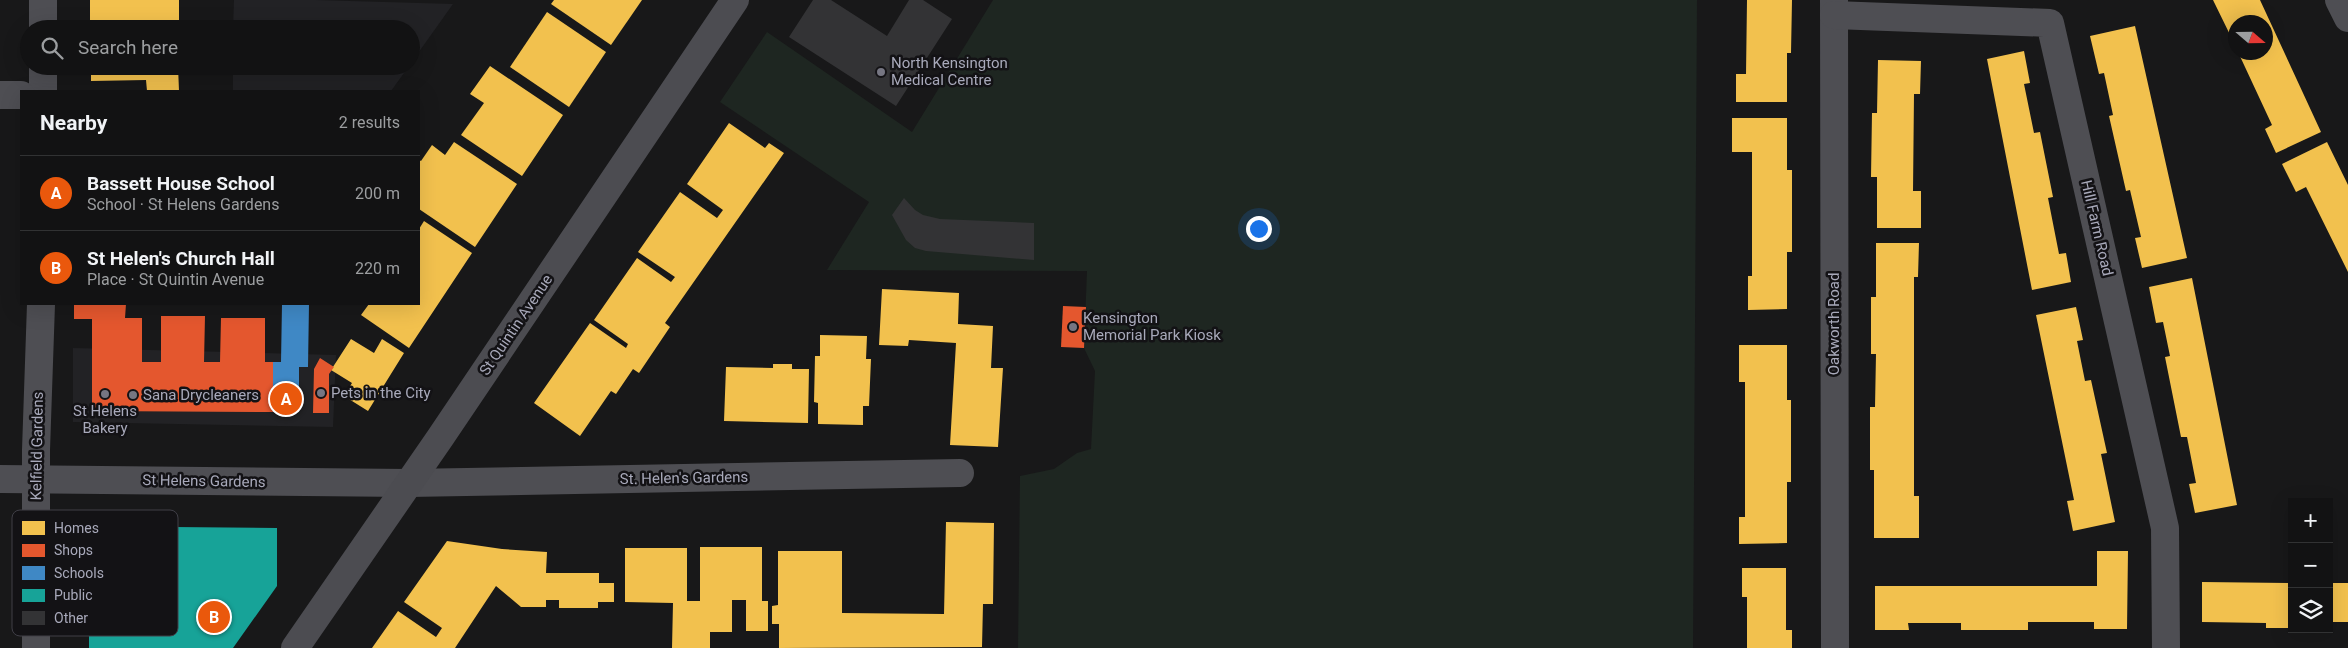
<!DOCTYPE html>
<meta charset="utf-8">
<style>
:root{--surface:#121213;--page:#1f2021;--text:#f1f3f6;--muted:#9c9ea0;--line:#313233;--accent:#ea580c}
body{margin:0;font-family:Roboto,sans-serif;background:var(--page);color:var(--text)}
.controls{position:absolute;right:15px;bottom:15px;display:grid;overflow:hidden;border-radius:0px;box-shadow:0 5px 20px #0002}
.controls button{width:45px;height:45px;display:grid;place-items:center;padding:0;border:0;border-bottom:1px solid var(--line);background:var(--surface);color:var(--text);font:25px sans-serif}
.compass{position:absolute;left:2228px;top:15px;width:45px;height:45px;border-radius:50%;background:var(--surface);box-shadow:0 5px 20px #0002;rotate:110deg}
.you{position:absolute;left:1258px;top:228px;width:18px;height:18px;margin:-12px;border:4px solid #fff;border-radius:50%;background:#1a73e8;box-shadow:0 0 0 8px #1a73e833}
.badge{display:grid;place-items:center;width:32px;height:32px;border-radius:50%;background:var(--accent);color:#fff;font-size:16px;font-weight:700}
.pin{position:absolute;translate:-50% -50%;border:2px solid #fff;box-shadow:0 1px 5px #0006}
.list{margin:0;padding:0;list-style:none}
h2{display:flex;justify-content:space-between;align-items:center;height:65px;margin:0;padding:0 20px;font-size:21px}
h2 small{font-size:16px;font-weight:400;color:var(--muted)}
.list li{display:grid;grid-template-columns:32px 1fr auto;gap:15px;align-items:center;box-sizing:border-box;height:75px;padding:0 20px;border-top:1px solid var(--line)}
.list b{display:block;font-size:19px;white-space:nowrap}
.list p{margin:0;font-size:16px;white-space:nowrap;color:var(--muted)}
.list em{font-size:16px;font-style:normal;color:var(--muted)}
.icon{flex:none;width:28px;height:28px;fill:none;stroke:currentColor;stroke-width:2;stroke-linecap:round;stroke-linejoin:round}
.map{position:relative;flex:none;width:2348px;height:648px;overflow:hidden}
.search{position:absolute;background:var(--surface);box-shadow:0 5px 20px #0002;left:20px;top:20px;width:400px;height:55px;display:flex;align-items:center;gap:12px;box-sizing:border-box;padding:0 18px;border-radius:28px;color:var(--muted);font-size:19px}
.panel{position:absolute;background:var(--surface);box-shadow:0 5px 20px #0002;left:20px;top:90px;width:400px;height:215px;border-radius:0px}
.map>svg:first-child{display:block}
.built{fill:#222225}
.green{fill:#1e2621}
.homes{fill:#f2c14e}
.shops{fill:#e4572e}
.schools{fill:#3f88c5}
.public{fill:#17a398}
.building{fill:#333335}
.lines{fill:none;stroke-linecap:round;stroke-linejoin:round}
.minor{stroke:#4e4e53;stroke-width:28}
.tertiary{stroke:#4e4e53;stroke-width:28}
.secondary{stroke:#4c4c51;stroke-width:28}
.poi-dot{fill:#767682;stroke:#131215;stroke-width:2}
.labels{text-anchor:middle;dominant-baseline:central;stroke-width:5;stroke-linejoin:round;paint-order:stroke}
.poi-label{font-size:15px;fill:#a8a9ba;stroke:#131215;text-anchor:start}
.street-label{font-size:15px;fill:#a8a9ba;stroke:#131215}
.key{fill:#131215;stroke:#403f47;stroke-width:1}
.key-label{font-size:14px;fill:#a8a9ba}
</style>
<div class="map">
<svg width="2348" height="648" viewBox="0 0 2348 648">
<rect width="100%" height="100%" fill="#181819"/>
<g class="built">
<polygon points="234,0 316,0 453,4 411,63 411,29 233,29"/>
<polygon points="233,66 409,66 391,91 233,91"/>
<polygon points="73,348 336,355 333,427 73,422"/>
</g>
<polygon class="green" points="993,0 1697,0 1693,648 1018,648 1020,476 1054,469 1077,453 1091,449 1095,371 1084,348 1087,271 827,270 869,202 720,102 767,32 912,132"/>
<g class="homes">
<rect x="90" y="0" width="89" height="29"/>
<polygon points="554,0 642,0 611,45 551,4"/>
<polygon points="1747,0 1792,0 1791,53 1787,53 1787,102 1736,102 1736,74 1746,74"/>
<polygon points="2213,0 2260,0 2321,132 2276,153 2265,129 2272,125 2238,52 2266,52 2266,22 2236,22 2236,47"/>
<polygon points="547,12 606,52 569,107 510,67"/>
<polygon points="2135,26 2187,258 2142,268 2135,238 2141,237 2130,190 2126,191 2109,116 2113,115 2104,73 2099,74 2090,36"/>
<polygon points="2024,51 2030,83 2024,84 2034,133 2040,132 2053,197 2048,198 2059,254 2066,253 2071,282 2032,290 1987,59"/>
<polygon points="1878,60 1921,61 1920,94 1914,94 1913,191 1921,191 1921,228 1877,228 1877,177 1871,177 1872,113 1877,113"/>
<polygon points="91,66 178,66 179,91 147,91 146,80 91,81"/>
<polygon points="490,66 563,115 522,176 461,135 484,103 470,94"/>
<polygon points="1732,118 1787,118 1787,170 1792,170 1792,252 1787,252 1787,309 1748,310 1748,276 1752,276 1752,152 1732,152"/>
<polygon points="729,123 765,148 769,143 784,153 665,323 670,327 639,373 633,369 616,394 611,391 580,436 534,403 590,323 626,348 628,344 594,320 637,258 671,282 675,277 638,252 680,192 717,218 723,210 687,184"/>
<polygon points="454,142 517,184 475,247 419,209 419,160 421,161 432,145 445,155"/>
<polygon points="2327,142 2348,185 2348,272 2306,187 2296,192 2282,164"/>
<polygon points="424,221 472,253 409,348 361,315 369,304 419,304 419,229"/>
<polygon points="1876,243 1919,243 1918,277 1914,277 1914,496 1919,496 1919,538 1874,538 1874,470 1870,470 1870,407 1875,407 1876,354 1871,354 1871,297 1876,297"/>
<polygon points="2192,278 2237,505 2195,513 2189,484 2196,483 2187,437 2181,437 2165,357 2170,356 2163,322 2156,323 2149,287"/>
<polygon points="882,289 959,293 958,324 993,326 991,368 1003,368 998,447 950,445 956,343 909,340 908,346 879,345"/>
<polygon points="2076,307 2083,340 2077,341 2085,381 2091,380 2107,453 2101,454 2115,522 2073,531 2067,501 2074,500 2036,315"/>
<polygon points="820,335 867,336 866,359 871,359 869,406 863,406 863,425 818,424 818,403 814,402 815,356 820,356"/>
<polygon points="351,339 374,353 382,339 404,353 368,411 344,396 352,383 331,370"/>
<polygon points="1739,345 1787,345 1787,400 1791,400 1791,482 1787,482 1787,543 1739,544 1739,517 1745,517 1745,382 1739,382"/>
<polygon points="773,364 792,364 792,369 809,369 808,423 724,421 726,367 773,368"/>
<polygon points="946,522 994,523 993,604 983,604 982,647 779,648 779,624 772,624 772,606 778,605 778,551 842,551 842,613 944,614"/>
<polygon points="447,541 502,549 547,552 546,573 599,573 599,583 614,583 614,602 598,602 598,608 559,608 559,600 546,600 546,607 521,607 496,586 455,648 372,648 398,611 436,637 442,628 404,602"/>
<polygon points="700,547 762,547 762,601 768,601 768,631 746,631 746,600 732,600 732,632 710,632 710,648 672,648 673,603 625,602 625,548 687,548 687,601 700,601"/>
<polygon points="2097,551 2128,551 2127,629 2094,629 2094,622 2028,622 2028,630 1961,630 1961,623 1908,623 1909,630 1875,630 1875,586 2097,586"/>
<polygon points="1742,568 1786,568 1786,630 1792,630 1792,648 1747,648 1747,597 1742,597"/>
<polygon points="2202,582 2292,583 2292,628 2266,628 2266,623 2202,622"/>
<rect x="2329" y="583" width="19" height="39"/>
</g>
<g class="shops">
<polygon points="74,304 126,304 125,318 142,318 142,362 161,362 161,316 205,316 204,362 220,362 221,318 265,318 265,362 273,362 273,412 92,411 92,319 74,319"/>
<polygon points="1063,306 1086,307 1084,348 1061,347"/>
<polygon points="320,358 334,367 329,374 329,413 313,413 314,369"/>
</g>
<polygon class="schools" points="282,304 309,304 308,367 299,367 299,412 273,412 273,362 281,362"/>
<polygon class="public" points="173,527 277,528 277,586 233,648 89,648 89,610 111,609 110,588 173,586"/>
<g class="building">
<polygon points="813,0 831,0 887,36 909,0 923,0 952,19 896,106 789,37"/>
<polygon points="904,198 915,210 923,215 940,219 1034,223 1034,260 926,251 915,248 906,240 892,215"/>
</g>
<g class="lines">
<g class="minor">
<polyline points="43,0 43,29"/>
<polyline points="1834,0 1835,648"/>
<polyline points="1834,15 2050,23 2165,528 2166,648"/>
<polyline points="43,66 43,91"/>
<polyline points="0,95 21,95"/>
<polyline points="408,483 960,473"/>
<polyline points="36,648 36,450 41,304"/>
</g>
<g class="tertiary">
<polyline points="2339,0 2348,18"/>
<polyline points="0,479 408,483"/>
</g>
<polyline class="secondary" points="295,648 440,438 735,0"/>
</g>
<g class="poi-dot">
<circle cx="881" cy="72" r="5"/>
<circle cx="1073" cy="327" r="5"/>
<circle cx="321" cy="393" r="5"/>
<circle cx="105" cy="394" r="5"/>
<circle cx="133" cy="395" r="5"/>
</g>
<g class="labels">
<g class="poi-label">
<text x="891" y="63">North Kensington<tspan x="891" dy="17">Medical Centre</tspan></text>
<text x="1083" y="318">Kensington<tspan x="1083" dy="17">Memorial Park Kiosk</tspan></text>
<text x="331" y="393">Pets in the City</text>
<text x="143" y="395">Sana Drycleaners</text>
<text x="105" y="411" text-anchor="middle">St Helens<tspan x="105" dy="17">Bakery</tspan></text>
</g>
<g class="street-label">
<text transform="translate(2097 228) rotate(77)">Hill Farm Road</text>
<text transform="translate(1834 324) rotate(-90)">Oakworth Road</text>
<text transform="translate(516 325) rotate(-56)">St Quintin Avenue</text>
<text transform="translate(37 446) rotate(-89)">Kelfield Gardens</text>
<text transform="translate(684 478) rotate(-1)">St. Helen's Gardens</text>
<text transform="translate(204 481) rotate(1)">St Helens Gardens</text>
</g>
</g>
<rect x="12" y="510" width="166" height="126" rx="8" class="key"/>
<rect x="22" y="521" width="23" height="14" fill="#f2c14e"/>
<rect x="22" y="544" width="23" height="13" fill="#e4572e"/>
<rect x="22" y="566" width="23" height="14" fill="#3f88c5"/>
<rect x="22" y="589" width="23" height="13" fill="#17a398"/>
<rect x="22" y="611" width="23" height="14" fill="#333335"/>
<g class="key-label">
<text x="54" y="533">Homes</text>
<text x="54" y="555">Shops</text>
<text x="54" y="578">Schools</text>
<text x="54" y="600">Public</text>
<text x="54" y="623">Other</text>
</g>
</svg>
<div class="controls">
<button>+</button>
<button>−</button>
<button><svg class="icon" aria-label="layers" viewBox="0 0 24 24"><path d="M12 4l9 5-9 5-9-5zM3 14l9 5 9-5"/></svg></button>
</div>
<svg class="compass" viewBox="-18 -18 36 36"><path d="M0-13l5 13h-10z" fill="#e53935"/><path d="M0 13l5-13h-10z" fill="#9c9ea0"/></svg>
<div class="you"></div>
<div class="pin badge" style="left:286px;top:399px">A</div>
<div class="pin badge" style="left:214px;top:617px">B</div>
<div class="search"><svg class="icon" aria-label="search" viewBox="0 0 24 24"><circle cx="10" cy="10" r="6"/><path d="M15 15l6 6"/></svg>Search here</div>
<section class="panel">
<h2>Nearby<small>2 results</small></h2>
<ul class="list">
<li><span class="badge">A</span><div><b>Bassett House School</b><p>School · St Helens Gardens</p></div><em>200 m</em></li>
<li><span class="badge">B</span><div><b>St Helen's Church Hall</b><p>Place · St Quintin Avenue</p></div><em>220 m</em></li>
</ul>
</section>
</div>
